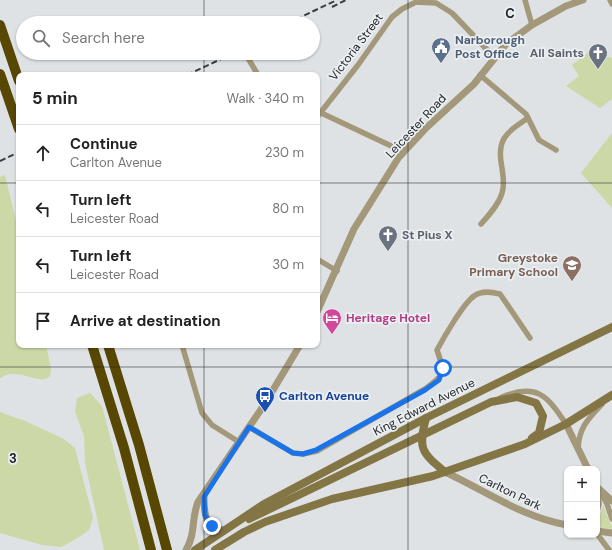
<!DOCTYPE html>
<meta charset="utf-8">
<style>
:root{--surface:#fff;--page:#f2f2f2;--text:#222;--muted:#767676;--line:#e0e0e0}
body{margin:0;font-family:"DM Sans",sans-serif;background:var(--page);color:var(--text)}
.controls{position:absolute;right:12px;bottom:12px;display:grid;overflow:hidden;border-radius:8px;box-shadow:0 1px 3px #0004}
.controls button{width:36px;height:36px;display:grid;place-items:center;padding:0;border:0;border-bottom:1px solid var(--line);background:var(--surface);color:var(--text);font:20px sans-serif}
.stop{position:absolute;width:12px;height:12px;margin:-9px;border:3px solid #1a73e8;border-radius:50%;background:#fff}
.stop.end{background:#1a73e8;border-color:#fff;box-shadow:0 1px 4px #0008}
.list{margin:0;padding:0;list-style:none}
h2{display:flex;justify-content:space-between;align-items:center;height:52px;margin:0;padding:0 16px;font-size:17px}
h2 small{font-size:13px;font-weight:400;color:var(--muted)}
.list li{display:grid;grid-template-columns:26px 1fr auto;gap:12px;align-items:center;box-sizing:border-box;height:56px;padding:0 16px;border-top:1px solid var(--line)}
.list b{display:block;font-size:15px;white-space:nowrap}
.list p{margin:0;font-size:13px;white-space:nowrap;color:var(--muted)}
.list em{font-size:13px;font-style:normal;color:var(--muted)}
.icon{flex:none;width:22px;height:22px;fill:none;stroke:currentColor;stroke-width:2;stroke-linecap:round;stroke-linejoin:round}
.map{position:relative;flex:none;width:612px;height:550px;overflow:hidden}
.search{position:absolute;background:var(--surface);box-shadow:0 1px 3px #0004;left:16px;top:16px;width:304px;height:44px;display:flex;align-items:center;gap:10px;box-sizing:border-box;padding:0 14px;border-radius:22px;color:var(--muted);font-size:15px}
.panel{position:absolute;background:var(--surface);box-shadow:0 1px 3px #0004;left:16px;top:72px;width:304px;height:276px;border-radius:8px}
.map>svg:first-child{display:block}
.green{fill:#cdd8a7}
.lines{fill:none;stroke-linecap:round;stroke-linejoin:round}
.minor{stroke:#a39879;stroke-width:5.5}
.tertiary{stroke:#a39879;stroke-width:7}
.secondary{stroke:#847545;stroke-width:8}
.motorway{stroke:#584603;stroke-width:10}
.rail{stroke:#3a3c3d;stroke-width:2;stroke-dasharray:6 3;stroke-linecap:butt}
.route{stroke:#1a73e8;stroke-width:5}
.grid{fill:none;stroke:#252728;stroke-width:1;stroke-opacity:0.55}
.labels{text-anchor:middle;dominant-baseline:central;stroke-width:3.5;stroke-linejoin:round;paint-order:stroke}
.service-label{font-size:12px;font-weight:bold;fill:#4e5e75;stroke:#ebeff2;text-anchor:start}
.street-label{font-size:12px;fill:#252728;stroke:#ebeff2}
.worship-label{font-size:12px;font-weight:bold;fill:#5b616d;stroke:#ebeff2;text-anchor:end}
.education-label{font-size:12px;font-weight:bold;fill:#785e54;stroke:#ebeff2;text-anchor:end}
.hotel-label{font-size:12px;font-weight:bold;fill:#b23c85;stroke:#ebeff2;text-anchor:start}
.transit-label{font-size:12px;font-weight:bold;fill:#164399;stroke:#ebeff2;text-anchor:start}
.grid-label{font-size:13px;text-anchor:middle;font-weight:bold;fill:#252728;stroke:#ebeff2;stroke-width:3.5;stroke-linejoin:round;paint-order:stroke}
</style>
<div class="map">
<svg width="612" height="550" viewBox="0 0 612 550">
<rect width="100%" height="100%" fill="#dee2e4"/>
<g class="green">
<polygon points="590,51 612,58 612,99 600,108 566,86 579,76 572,65"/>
<polygon points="612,133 612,208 581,173"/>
<path d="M5 175 19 233V345H46L51 368 50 376C48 377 47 379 44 379 33 381 12 367 0 379V177Z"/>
<polygon points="90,393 102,406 140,550 104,550 85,463 84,436 75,412 77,398"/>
<polygon points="0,412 25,421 64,439 75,448 93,518 89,530 76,539 61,547 42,545 0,533"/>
<polygon points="603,505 612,527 612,529 597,527"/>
</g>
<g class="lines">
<g class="minor">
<polyline points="525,0 532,25"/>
<polyline points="610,0 612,4"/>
<polyline points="245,53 258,75"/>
<polyline points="480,75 526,114 539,140 556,150"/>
<polyline points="317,111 404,152"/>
<polyline points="317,117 358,65 392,17 402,9 416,2 436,3 452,13 494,57"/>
<path d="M481 224C489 215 499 204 502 193 505 185 503 176 502 168 496 139 506 133 528 118"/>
<polyline points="317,259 337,271"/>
<polyline points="182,345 202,413 212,425 239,442"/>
<path d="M500 398C536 382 547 395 566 424"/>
<path d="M249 427 293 453 303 454 317 451 425 389C445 375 445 373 437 350 444 337 463 304 474 296 482 290 492 292 500 294L530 338"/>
<path d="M578 449C579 427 588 419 602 404"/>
<polyline points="600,491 607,504 612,519"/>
<polyline points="597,511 599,504 598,490"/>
<polyline points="597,534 609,550"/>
</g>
<g class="tertiary">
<polyline points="317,312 354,229 399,157 425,129 474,84 506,44 532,25 566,6 583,0"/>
<polyline points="566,424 588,469"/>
<path d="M445 472C486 491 522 517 567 525"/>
<polyline points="597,487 612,501"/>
<path d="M204 497C204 517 205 523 224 531"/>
<polyline points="597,531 612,533"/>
<path d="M186 550C196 533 191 519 198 502L264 405 300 345"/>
</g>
<g class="secondary">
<path d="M426 418C418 449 421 452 445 472"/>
<polyline points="249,519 491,402 517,397 536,403 543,416 539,433 532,438"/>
<polyline points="195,550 264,504 426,418 612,327"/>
<polyline points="215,550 244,532 265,522 332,499 433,476 525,444 566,424 612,395"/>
</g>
<g class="motorway">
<polyline points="0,25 19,81"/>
<polyline points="0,74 19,129"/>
<polyline points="92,345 124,448 151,550"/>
<polyline points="108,345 139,445 167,550"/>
</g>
<g class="rail">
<polyline points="332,7 346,0"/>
<polyline points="288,23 337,0"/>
<polyline points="187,75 234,53"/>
<polyline points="0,161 19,152"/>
</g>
</g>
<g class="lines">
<polyline class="route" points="212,526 205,515 204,497 249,427 293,453 303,454 316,450 425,390 439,380 443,368"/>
</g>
<path class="grid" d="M204 0V23M408 0V550M204 53V75M0 183H19M317 183H612M204 345V550M0 367H612"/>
<defs>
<g id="civic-pin" transform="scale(1)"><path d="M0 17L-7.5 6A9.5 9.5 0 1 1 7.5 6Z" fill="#5c6f8a" stroke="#ebeff2"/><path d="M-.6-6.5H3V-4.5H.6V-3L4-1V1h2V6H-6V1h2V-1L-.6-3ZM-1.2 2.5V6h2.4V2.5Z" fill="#fff"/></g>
<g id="church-pin" transform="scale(1)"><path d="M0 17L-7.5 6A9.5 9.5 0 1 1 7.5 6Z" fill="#6b7280" stroke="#ebeff2"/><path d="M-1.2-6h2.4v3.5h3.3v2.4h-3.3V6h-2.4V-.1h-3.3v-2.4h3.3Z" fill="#fff"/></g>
<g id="school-pin" transform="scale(1)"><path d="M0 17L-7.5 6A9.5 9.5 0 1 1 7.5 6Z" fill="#8d6e63" stroke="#ebeff2"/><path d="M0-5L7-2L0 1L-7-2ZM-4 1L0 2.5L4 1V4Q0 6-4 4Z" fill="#fff"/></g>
<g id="hotel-pin" transform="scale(1)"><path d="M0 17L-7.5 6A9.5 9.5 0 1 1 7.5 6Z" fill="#d1479c" stroke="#ebeff2"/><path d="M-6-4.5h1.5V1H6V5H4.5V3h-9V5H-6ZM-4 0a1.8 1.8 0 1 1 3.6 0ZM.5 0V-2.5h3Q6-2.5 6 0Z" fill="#fff"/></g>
<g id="bus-pin" transform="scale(1)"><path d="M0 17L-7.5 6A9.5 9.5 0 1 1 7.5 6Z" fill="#1a4fb4" stroke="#ebeff2"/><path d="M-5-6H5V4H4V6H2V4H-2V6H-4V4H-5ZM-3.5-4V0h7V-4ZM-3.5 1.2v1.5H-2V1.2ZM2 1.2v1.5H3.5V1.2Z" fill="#fff"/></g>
</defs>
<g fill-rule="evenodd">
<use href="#civic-pin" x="441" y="47"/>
<use href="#church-pin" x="598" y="53"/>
<use href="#church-pin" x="388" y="235"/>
<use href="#school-pin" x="572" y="265"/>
<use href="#hotel-pin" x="332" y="318"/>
<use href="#bus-pin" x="265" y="396"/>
</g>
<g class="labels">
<g class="service-label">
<text x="455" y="40">Narborough<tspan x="455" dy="14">Post Office</tspan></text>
</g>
<g class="street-label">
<text transform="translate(356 47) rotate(-53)">Victoria Street</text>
<text transform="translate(416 126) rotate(-47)">Leicester Road</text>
<text transform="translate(424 407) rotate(-27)">King Edward Avenue</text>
<text transform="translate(510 492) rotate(26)">Carlton Park</text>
</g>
<g class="worship-label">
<text x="584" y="53">All Saints</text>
<text x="402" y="235" text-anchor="start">St Pius X</text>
</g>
<g class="education-label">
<text x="558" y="258">Greystoke<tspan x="558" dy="14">Primary School</tspan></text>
</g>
<g class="hotel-label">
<text x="346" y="318">Heritage Hotel</text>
</g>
<g class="transit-label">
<text x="279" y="396">Carlton Avenue</text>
</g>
</g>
<g class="grid-label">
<text x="510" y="18">C</text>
<text x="13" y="463">3</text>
</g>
</svg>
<div class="controls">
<button>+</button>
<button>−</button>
</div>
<div class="stop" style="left:443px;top:368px"></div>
<div class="stop end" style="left:212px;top:526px"></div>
<div class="search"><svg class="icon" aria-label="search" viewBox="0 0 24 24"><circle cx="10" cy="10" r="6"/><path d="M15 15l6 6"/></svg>Search here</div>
<section class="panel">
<h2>5 min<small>Walk · 340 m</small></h2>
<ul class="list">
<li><svg class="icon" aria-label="ahead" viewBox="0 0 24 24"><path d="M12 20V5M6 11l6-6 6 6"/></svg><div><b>Continue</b><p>Carlton Avenue</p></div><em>230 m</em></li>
<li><svg class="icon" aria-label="left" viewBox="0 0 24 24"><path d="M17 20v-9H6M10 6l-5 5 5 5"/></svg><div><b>Turn left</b><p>Leicester Road</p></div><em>80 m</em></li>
<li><svg class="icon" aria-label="left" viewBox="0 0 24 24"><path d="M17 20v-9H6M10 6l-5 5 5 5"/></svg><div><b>Turn left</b><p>Leicester Road</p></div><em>30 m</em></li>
<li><svg class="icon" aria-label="arrive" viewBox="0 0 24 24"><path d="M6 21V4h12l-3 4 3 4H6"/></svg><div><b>Arrive at destination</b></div></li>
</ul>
</section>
</div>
